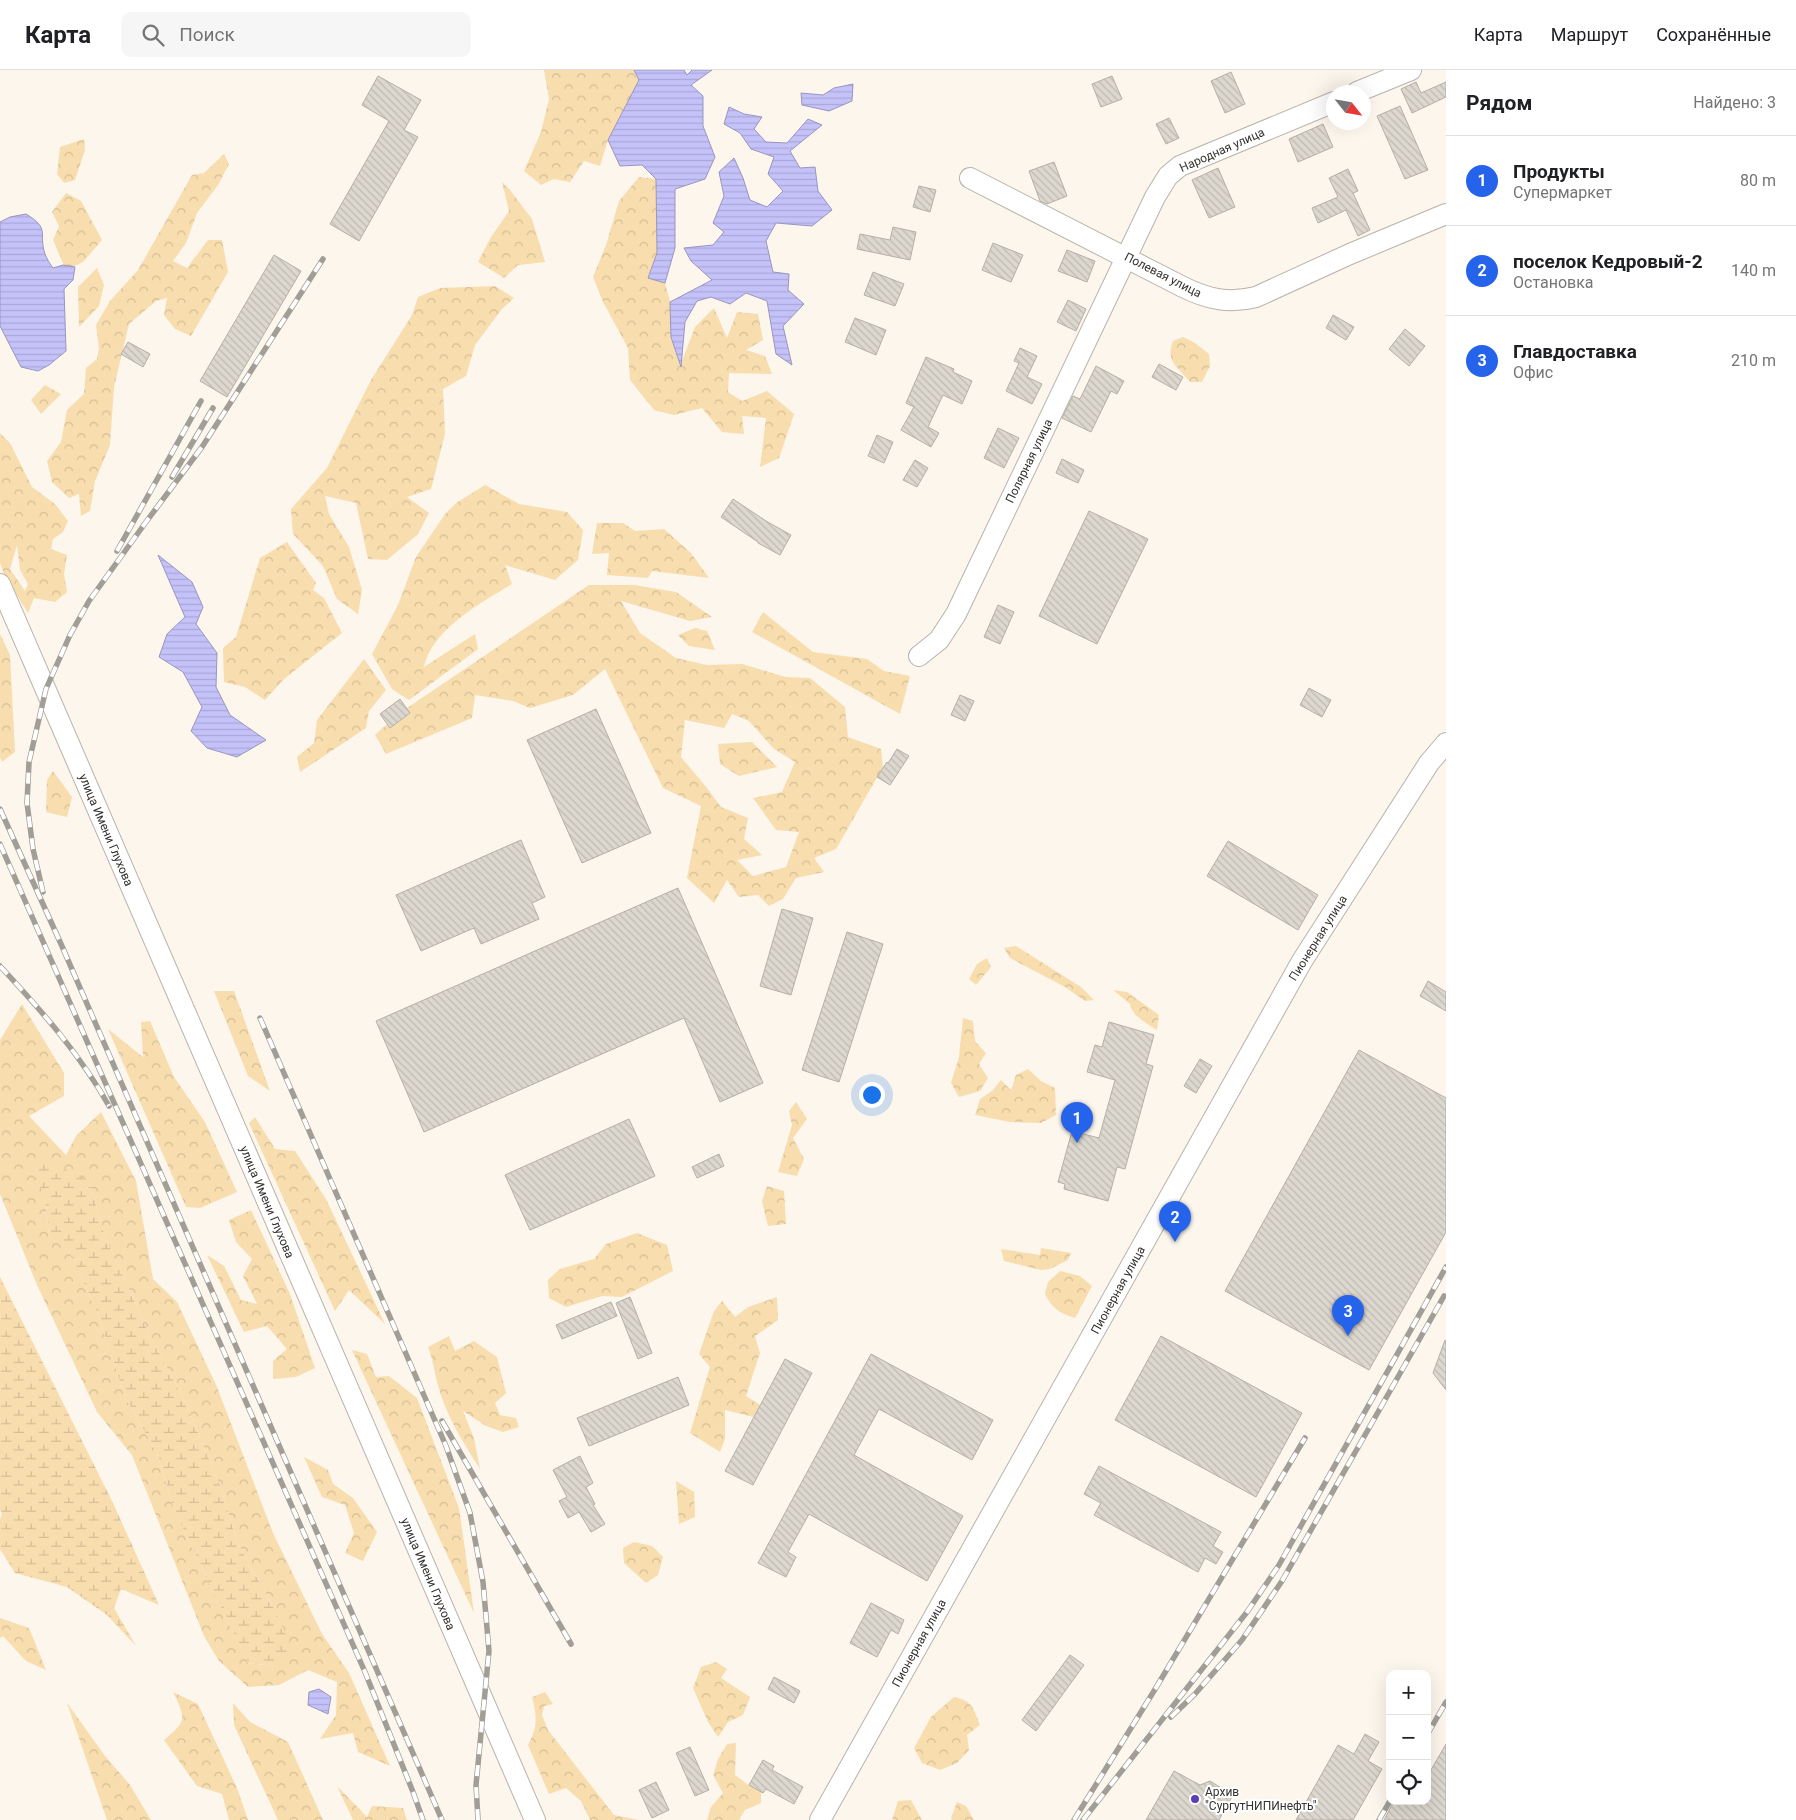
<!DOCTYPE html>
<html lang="ru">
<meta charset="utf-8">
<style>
:root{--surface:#fff;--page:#f6f6f6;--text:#202124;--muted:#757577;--line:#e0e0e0;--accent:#2563eb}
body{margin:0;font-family:Roboto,sans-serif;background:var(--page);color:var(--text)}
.controls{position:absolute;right:15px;bottom:15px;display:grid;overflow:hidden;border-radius:10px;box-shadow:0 5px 20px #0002}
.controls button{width:45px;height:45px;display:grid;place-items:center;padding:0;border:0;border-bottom:1px solid var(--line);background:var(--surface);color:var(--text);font:25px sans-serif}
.compass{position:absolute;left:1326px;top:15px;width:45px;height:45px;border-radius:50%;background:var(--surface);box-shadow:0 5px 20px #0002;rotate:121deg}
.you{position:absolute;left:871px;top:1024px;width:18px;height:18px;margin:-12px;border:4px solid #fff;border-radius:50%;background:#1a73e8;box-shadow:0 0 0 8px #1a73e833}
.badge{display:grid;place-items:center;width:32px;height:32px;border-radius:50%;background:var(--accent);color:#fff;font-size:16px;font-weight:700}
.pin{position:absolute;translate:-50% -41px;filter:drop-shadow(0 1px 2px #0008)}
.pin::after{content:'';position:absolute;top:26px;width:18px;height:15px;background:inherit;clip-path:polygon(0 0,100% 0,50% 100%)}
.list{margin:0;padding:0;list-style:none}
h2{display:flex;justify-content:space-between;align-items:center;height:65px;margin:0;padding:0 20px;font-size:21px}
h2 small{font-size:16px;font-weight:400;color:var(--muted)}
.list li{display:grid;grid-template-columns:32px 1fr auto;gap:15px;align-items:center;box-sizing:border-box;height:90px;padding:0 20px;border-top:1px solid var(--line)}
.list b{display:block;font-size:19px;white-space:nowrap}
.list p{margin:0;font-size:16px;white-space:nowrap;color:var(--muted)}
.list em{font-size:16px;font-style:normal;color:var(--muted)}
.icon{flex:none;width:28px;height:28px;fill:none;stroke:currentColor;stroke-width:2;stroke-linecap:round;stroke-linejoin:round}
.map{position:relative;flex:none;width:1446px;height:1750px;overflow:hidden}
header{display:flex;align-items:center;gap:30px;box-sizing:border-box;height:70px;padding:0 25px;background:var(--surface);border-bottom:1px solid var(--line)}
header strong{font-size:24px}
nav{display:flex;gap:28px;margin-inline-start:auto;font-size:18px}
.search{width:350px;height:45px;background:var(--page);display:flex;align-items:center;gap:12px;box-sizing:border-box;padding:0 18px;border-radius:10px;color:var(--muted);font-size:19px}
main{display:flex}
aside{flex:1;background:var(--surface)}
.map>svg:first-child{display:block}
.forest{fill:url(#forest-crowns);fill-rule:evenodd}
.wetland{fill:url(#wetland-marsh)}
.water{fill:url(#water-rules);stroke:#9996bd}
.building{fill:url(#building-back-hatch);stroke:#b4afa7}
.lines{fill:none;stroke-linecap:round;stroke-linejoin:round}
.minor-casing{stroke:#b8b3aa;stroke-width:22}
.minor{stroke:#fff;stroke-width:20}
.rail-casing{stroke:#a19d97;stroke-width:5.5}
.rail{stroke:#fff;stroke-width:4;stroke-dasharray:11;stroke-linecap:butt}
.poi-dot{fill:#5a3fb7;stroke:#fff;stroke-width:2}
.labels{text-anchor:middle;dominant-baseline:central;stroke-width:4;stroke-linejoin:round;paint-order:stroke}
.street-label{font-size:12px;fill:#33312e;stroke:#fff}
.poi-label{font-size:12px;fill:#33312e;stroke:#fff;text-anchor:start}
</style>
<header>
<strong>Карта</strong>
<div class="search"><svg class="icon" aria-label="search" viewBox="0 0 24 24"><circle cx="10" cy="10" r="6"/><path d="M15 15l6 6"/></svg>Поиск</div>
<nav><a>Карта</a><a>Маршрут</a><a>Сохранённые</a></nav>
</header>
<main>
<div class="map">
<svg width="1446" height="1750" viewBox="0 0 1446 1750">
<defs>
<pattern id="forest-crowns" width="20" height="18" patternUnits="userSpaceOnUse" patternTransform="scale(1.25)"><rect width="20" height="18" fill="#f8ddae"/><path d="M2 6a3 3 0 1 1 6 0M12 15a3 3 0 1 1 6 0" fill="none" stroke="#d5be96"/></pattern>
<pattern id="wetland-marsh" width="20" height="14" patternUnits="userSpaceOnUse" patternTransform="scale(1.25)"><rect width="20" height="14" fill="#f8ddae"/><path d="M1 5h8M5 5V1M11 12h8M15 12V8" fill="none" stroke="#d5be96"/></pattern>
<pattern id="water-rules" width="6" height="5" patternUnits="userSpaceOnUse" patternTransform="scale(1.25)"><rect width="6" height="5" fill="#c5c2fa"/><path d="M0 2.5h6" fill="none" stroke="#aaa7d7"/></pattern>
<pattern id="building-back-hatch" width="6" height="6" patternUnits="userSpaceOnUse" patternTransform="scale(1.25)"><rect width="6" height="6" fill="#ddd8cf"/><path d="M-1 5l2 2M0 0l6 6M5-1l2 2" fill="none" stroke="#bebab2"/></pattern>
</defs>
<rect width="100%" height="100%" fill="#fcf6ed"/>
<g class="forest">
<polygon points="544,0 634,0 639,10 608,70 600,96 584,91 570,112 554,109 541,115 524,101 541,62 549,29"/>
<polygon points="84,69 85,80 75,110 64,113 57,104 60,77"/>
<polygon points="224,84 229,94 218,115 197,143 186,173 173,191 187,198 208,170 222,170 228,202 191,266 175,259 164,245 167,228 156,231 129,254 114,317 110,375 95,411 90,441 81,446 79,424 69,428 52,412 47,391 61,372 67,340 84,324 86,298 97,289 99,278 96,255 110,231 138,200 192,105 204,103"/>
<polygon points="639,107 656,109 657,183 648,208 665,213 670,232 671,268 680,296 695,257 714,238 727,268 737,242 758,244 763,270 746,280 765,286 772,304 729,303 728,322 742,331 767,321 794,344 779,388 760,397 766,348 742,346 744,364 722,362 702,338 674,345 654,340 630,310 628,278 603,232 593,207 606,175 619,131"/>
<polygon points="502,112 510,120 532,149 545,192 518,195 504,208 478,192 491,167 509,141"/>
<polygon points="66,123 81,131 102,170 83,192 66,200 53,170 59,156 52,142"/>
<polygon points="97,198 104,215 99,236 79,257 78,217"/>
<polygon points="495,216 514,228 502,239 475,275 466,306 443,319 445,364 431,419 407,427 429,443 418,464 387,490 368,489 356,433 325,426 329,444 349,477 362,520 358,544 337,529 323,496 293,464 291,439 327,398 371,310 412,245 418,227 440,218"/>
<path d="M1183 267 1195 273 1209 284 1210 296 1202 312H1190C1178 297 1165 291 1173 271Z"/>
<polygon points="45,315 61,324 41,344 31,330"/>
<path d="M0 363 10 373 32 417 55 434 68 451 63 462 53 469 51 479 67 485 64 504 67 522 55 532 34 528 28 543 4 504 0 493ZM17 475 20 500 28 514 25 521 10 499Z"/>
<path d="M485 415 519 434 567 442 583 460 578 490 555 510 505 495 512 514C481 533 432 559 424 597L475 564 478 579 409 630 392 619 372 584 398 535 416 487 445 444 456 433Z"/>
<polygon points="597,453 623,453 635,461 664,459 691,483 709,508 652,501 648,508 607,505 609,483 592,484"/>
<polygon points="287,472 316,513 313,520 324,528 342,563 284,609 265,630 245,617 224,612 223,578 236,567 260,488"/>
<path d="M589 515H634L676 522 712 547 690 551 621 531 640 563 676 588 707 595 742 594 786 607 810 608 845 637 848 667 881 679 883 697 836 779 814 788 824 802 796 808 783 829 769 836 758 825 739 827 727 810 714 833 687 808 701 736 663 718 605 599 573 625 530 638 513 631 475 625 472 648 386 684 375 665 387 654 390 658 410 643 407 638ZM732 644 749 651 774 679 795 692 782 722 753 728 776 760 799 762 786 797 753 806 737 790 762 785 744 769 748 748 721 737 707 718 681 687 685 650 724 658Z"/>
<polygon points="763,542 813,582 867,589 884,601 910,606 900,644 752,562"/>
<polygon points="695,558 707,561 715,580 689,576 678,565"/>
<polygon points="0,564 10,585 15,682 2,692 0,687"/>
<polygon points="364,589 386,620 369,641 366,658 300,702 297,687 314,673 317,650"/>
<polygon points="752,672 777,697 739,706 720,694 718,674"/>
<polygon points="53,701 72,727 67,747 46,742 47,710"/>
<polygon points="1016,876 1081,917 1094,930 1085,931 1065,917 1010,888 1004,878"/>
<polygon points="987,888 991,897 976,915 969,909 977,894"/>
<path d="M1113 920 1127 922 1159 945 1157 960C1147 954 1132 946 1130 934Z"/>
<polygon points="214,921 234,921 270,1021 248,1006"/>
<path d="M22 934 64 1003V1026L29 1046 66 1085 76 1066 101 1042 136 1111 153 1209 177 1232 217 1317 273 1463 322 1564 349 1603 390 1696 358 1682 353 1663 320 1669 336 1645 337 1612 308 1600 279 1615 248 1617 219 1591 204 1566 132 1385 97 1342 37 1215 0 1124V970ZM89 1111 105 1166 145 1255 188 1338 220 1416 238 1474 272 1535 275 1596 248 1593 175 1442 157 1383 125 1327 99 1247 69 1180 49 1167 45 1125Z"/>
<polygon points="963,948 973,951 975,971 986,983 979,994 988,1008 980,1021 959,1027 951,1013 959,987"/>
<polygon points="150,951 174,1007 205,1052 237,1122 200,1138 186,1137 108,959 143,987 141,952"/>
<polygon points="1028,999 1041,1011 1055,1018 1056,1045 1041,1053 1010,1052 975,1045 980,1029 992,1021 1001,1010 1011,1020 1016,1005"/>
<polygon points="796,1032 807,1049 793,1068 804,1089 797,1106 778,1102 792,1055 789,1041"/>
<polygon points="255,1047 275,1079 295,1081 326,1129 385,1254 349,1220 335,1241 249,1053"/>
<polygon points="767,1116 784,1121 786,1154 768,1156 762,1131"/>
<polygon points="251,1140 290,1224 315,1298 296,1307 273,1309 273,1291 287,1279 267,1256 244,1262 207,1185 224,1196 241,1230 257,1234 243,1206 252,1189 236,1172 229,1150"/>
<polygon points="637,1163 667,1175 673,1201 622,1227 602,1226 566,1237 549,1228 548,1210 560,1199 594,1189 606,1174"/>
<polygon points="1041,1178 1071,1183 1068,1190 1050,1199 1041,1200 1004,1191 1001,1179 1040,1185"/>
<path d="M1060 1201 1080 1206 1092 1216 1075 1248C1059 1243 1052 1238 1045 1224L1048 1212Z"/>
<polygon points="777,1227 778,1250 755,1266 760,1283 746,1326 760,1335 754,1347 725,1340 725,1369 720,1382 690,1363 710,1297 699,1284 714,1241 722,1231 735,1247 748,1237"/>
<path d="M449 1266 455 1281 474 1271 497 1287 506 1323 495 1333 500 1345 516 1348 519 1357 503 1362 486 1356 463 1341 474 1368 480 1399C463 1372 446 1346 438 1315 434 1302 433 1289 428 1277Z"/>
<polygon points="352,1280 367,1284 376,1307 389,1306 417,1328 459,1438 474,1543"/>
<polygon points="304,1387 328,1400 333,1414 353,1428 377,1462 363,1491 345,1483 354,1463 345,1435 322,1427"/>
<polygon points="676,1411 694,1422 695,1447 679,1454"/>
<polygon points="634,1472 652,1476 663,1487 658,1505 646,1513 624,1493 623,1478"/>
<polygon points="0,1548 29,1558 46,1600 26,1591 3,1566 0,1568"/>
<polygon points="716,1592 727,1599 721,1608 750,1627 743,1645 728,1652 718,1667 708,1652 693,1618 701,1597"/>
<path d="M173 1622 198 1634 237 1718 248 1750H229L222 1724 197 1716 164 1670C187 1651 186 1649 173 1622Z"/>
<path d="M545 1622 553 1634 544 1636 542 1645 548 1660 614 1745 639 1750H590L581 1731 566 1718 549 1724 528 1675C538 1656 537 1647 532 1627Z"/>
<path d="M954 1627C973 1631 973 1638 980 1655L967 1665 969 1680 957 1693 940 1700 922 1693 914 1678 931 1647Z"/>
<polygon points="67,1633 105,1686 130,1715 151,1750 107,1750"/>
<polygon points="233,1633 250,1652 288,1672 323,1750 278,1750 234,1655"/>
<polygon points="736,1673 735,1705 747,1714 761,1721 761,1733 745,1740 739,1750 707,1750 711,1737 723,1723 713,1705 718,1689 727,1674"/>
<polygon points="337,1716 367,1747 372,1736 403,1738 407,1750 353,1750"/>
<polygon points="911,1730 922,1750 892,1750 898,1731"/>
<polygon points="957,1732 966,1736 974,1750 952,1750 951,1748"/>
</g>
<g class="wetland">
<polygon points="25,1092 51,1093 89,1111 105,1166 145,1255 188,1338 220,1416 238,1474 272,1535 292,1578 275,1596 248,1593 175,1442 157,1383 125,1327 99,1247 69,1180 49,1167 45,1125"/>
<polygon points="0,1207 113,1433 159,1535 121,1519 114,1538 136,1576 107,1545 67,1517 15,1503 0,1479 0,1449 2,1444 0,1440"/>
</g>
<g class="water">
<polygon points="634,0 684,0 687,5 692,0 712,0 691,15 703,26 703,56 715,87 705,109 675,119 675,178 665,213 648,208 657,183 656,109 642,95 620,96 608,70 639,10"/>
<polygon points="853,14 852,31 829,41 802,35 801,23 823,25 834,18"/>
<polygon points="729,37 744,44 762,47 754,59 766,72 787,73 808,49 822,55 790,81 800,98 815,97 818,121 832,140 812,156 776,153 766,171 773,202 789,204 788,220 804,234 783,256 792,295 776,284 767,231 746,223 730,234 711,227 697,231 685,252 681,297 671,267 670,232 712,210 691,191 684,178 713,175 724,162 713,153 724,126 719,102 734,88 743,108 750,130 767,137 783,121 768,104 774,87 751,79 740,63 724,54"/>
<path d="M26 144C51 159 38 163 45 184 47 189 50 194 53 198L63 195 75 197 73 210 64 219 66 281 49 295 38 301 21 297 0 256V152L10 147Z"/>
<polygon points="158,485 192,512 203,537 196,554 217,583 216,617 230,645 266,670 237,687 207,678 191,661 202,637 183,602 159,587 167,564 185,547"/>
<polygon points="319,1619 331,1627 328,1644 308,1635 309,1622"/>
</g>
<g class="building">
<polygon points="1231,2 1245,34 1225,43 1211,11"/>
<polygon points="378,6 421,30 404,60 418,67 359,171 330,154 389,51 362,35"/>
<polygon points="1112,6 1122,29 1101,37 1092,14"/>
<polygon points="1416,12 1421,23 1446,12 1446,27 1412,43 1401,19"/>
<polygon points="1400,36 1428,100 1405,109 1377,46"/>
<polygon points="1169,48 1179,68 1166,74 1156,54"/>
<polygon points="1323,54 1333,77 1298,92 1289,69"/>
<polygon points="1054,92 1067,126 1047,134 1040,131 1029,101"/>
<polygon points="1218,98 1235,137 1209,148 1192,110"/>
<polygon points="1348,99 1358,121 1353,123 1370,160 1358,166 1346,140 1318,153 1312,138 1338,127 1329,108"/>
<polygon points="919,116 936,120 930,142 913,137"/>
<polygon points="893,157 916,162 910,190 857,179 860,164 890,170"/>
<polygon points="993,173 1023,185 1011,212 982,200"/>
<polygon points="1067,180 1095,191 1087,212 1058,201"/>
<polygon points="274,185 301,201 227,327 200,311"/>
<polygon points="873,202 904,214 895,236 864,225"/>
<polygon points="1068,230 1086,239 1076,261 1057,252"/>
<polygon points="1333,245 1354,257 1346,270 1326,258"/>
<polygon points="855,248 886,260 876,285 845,272"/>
<polygon points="1405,259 1425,276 1409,296 1389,279"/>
<polygon points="128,272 150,284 143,297 121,284"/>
<polygon points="1020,278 1037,286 1027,307 1042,314 1032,334 1006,321 1019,293 1014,291"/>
<polygon points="926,287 954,299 953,302 972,311 962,334 943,325 928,357 939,363 931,377 901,360 914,337 906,333"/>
<polygon points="1159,294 1183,307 1176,320 1152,307"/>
<polygon points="1096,296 1124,311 1117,324 1111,321 1091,362 1062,348 1073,326 1080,329"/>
<polygon points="998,358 1019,368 1004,398 984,388"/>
<polygon points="877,365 893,372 884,393 868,386"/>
<polygon points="1062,389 1084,400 1078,413 1056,403"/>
<polygon points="915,390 928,398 917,417 903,410"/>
<polygon points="733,429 766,451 791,465 780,485 758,473 758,472 721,447"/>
<polygon points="1089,441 1148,469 1097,574 1039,546"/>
<polygon points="998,535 1014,542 1000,574 984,567"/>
<polygon points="1309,618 1331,630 1322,647 1300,635"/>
<polygon points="960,625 974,631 965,651 951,645"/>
<polygon points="400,629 410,643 390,658 380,644"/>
<polygon points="596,639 651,763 582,793 527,670"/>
<polygon points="897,679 909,686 890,715 877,707 887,692 888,693"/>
<polygon points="521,770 545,827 532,833 539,849 481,874 474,858 421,881 396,825"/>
<polygon points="1228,771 1318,825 1298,860 1207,806"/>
<polygon points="678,818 763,1013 720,1032 684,948 424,1062 376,951"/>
<polygon points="782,839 813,848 791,925 760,916"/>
<polygon points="847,862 883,874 839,1012 802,1000"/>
<polygon points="1428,911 1446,922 1446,941 1420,926"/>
<polygon points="1109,952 1154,965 1146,994 1153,996 1125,1099 1117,1097 1108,1131 1064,1119 1065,1114 1058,1112 1072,1061 1099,1068 1115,1010 1087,1002 1095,975 1102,977"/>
<polygon points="1359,980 1446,1028 1446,1162 1369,1300 1225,1221"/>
<polygon points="1200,989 1212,996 1196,1023 1184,1016"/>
<polygon points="629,1049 655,1106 530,1160 505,1105"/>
<polygon points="719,1084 724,1096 697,1108 692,1097"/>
<polygon points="630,1227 652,1283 638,1289 616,1233"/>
<polygon points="611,1232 617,1246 562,1269 556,1255"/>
<polygon points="1161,1266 1302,1343 1256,1427 1115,1350"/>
<polygon points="1445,1270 1446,1271 1446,1320 1433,1303"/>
<polygon points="871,1284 993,1350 972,1390 879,1339 854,1385 963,1446 927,1511 809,1444 788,1482 796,1487 786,1507 758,1493"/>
<polygon points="785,1289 812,1303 753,1415 725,1401"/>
<polygon points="678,1307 689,1335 589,1376 577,1348"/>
<polygon points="580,1386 593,1413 586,1417 595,1434 593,1435 605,1454 591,1462 579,1442 568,1448 559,1431 567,1427 553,1400"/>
<polygon points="1099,1396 1221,1462 1213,1476 1223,1482 1216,1494 1205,1488 1198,1502 1094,1445 1101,1433 1084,1424"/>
<polygon points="871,1533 904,1550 898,1564 891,1560 877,1587 850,1573"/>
<polygon points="1070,1585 1084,1595 1036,1661 1022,1650"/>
<polygon points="774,1607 800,1621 794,1633 768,1619"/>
<polygon points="1365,1664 1379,1672 1368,1691 1382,1699 1353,1750 1296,1750 1338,1675 1354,1684"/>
<polygon points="1446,1674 1446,1750 1384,1750 1394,1731 1427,1731 1427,1707"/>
<polygon points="690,1677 709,1720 695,1726 676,1683"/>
<polygon points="763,1690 774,1696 772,1700 803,1717 794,1734 766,1719 763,1723 749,1715"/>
<polygon points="1174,1701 1200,1715 1210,1711 1233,1725 1219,1750 1146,1750"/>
<polygon points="656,1712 669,1740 652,1748 639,1720"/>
</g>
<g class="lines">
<g class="minor-casing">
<g id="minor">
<polyline points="1357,22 1411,0"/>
<path d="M970 108 1183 217C1207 229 1229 234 1256 227L1350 184 1446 144"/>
<polyline points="0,514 535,1750"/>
<polyline points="919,586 939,570 956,544 1155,127 1168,106 1180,96 1334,32"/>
<polyline points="820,1750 1302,891 1429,693 1446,673"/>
</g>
</g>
<use href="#minor" class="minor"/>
<g class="rail-casing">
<g id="rail">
<polyline points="172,407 213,338"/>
<polyline points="117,481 201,331"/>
<polyline points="0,739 61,874 442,1750"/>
<polyline points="0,774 365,1602 413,1722 423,1750"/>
<polyline points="43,822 33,779 27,733 29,692 46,619 70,565 89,531 146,452 202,377 323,189"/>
<path d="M0 896C40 939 80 984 109 1036"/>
<polyline points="260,948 446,1376 470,1443 483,1512 489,1581 476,1715 478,1750"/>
<polyline points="442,1351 571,1574"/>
<polyline points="1171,1647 1195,1624 1242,1570 1282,1511 1444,1226"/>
<polyline points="1427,1665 1446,1632"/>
<polyline points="1074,1750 1154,1621 1305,1368"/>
<polyline points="1083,1750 1247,1542 1279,1495 1446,1197"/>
<polyline points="1379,1750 1390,1731"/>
</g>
</g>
<use href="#rail" class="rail"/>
</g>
<circle class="poi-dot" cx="1195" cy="1729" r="5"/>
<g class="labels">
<g class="street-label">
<text transform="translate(1222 80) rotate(-24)">Народная улица</text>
<text transform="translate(1163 205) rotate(27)">Полевая улица</text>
<text transform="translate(1029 391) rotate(-64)">Полярная улица</text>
<text transform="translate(106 760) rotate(67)">улица Имени Глухова</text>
<text transform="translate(1318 868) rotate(-58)">Пионерная улица</text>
<text transform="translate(267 1132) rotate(67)">улица Имени Глухова</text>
<text transform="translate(1118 1220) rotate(-61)">Пионерная улица</text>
<text transform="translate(428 1504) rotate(67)">улица Имени Глухова</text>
<text transform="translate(919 1573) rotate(-61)">Пионерная улица</text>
</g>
<g class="poi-label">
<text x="1205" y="1722">Архив<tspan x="1205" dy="14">"СургутНИПИнефть"</tspan></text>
</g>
</g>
</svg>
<div class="controls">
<button>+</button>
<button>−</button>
<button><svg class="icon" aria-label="locate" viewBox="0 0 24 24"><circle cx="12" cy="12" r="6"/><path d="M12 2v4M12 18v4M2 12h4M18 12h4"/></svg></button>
</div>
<svg class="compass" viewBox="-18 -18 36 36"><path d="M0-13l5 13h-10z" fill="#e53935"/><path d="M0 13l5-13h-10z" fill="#757577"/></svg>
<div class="you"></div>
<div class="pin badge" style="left:1077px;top:1073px">1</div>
<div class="pin badge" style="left:1175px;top:1172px">2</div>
<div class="pin badge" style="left:1348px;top:1266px">3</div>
</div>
<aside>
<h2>Рядом<small>Найдено: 3</small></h2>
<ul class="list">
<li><span class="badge">1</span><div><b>Продукты</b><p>Супермаркет</p></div><em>80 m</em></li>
<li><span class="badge">2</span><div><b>поселок Кедровый-2</b><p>Остановка</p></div><em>140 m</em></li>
<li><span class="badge">3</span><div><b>Главдоставка</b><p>Офис</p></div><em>210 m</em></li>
</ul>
</aside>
</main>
